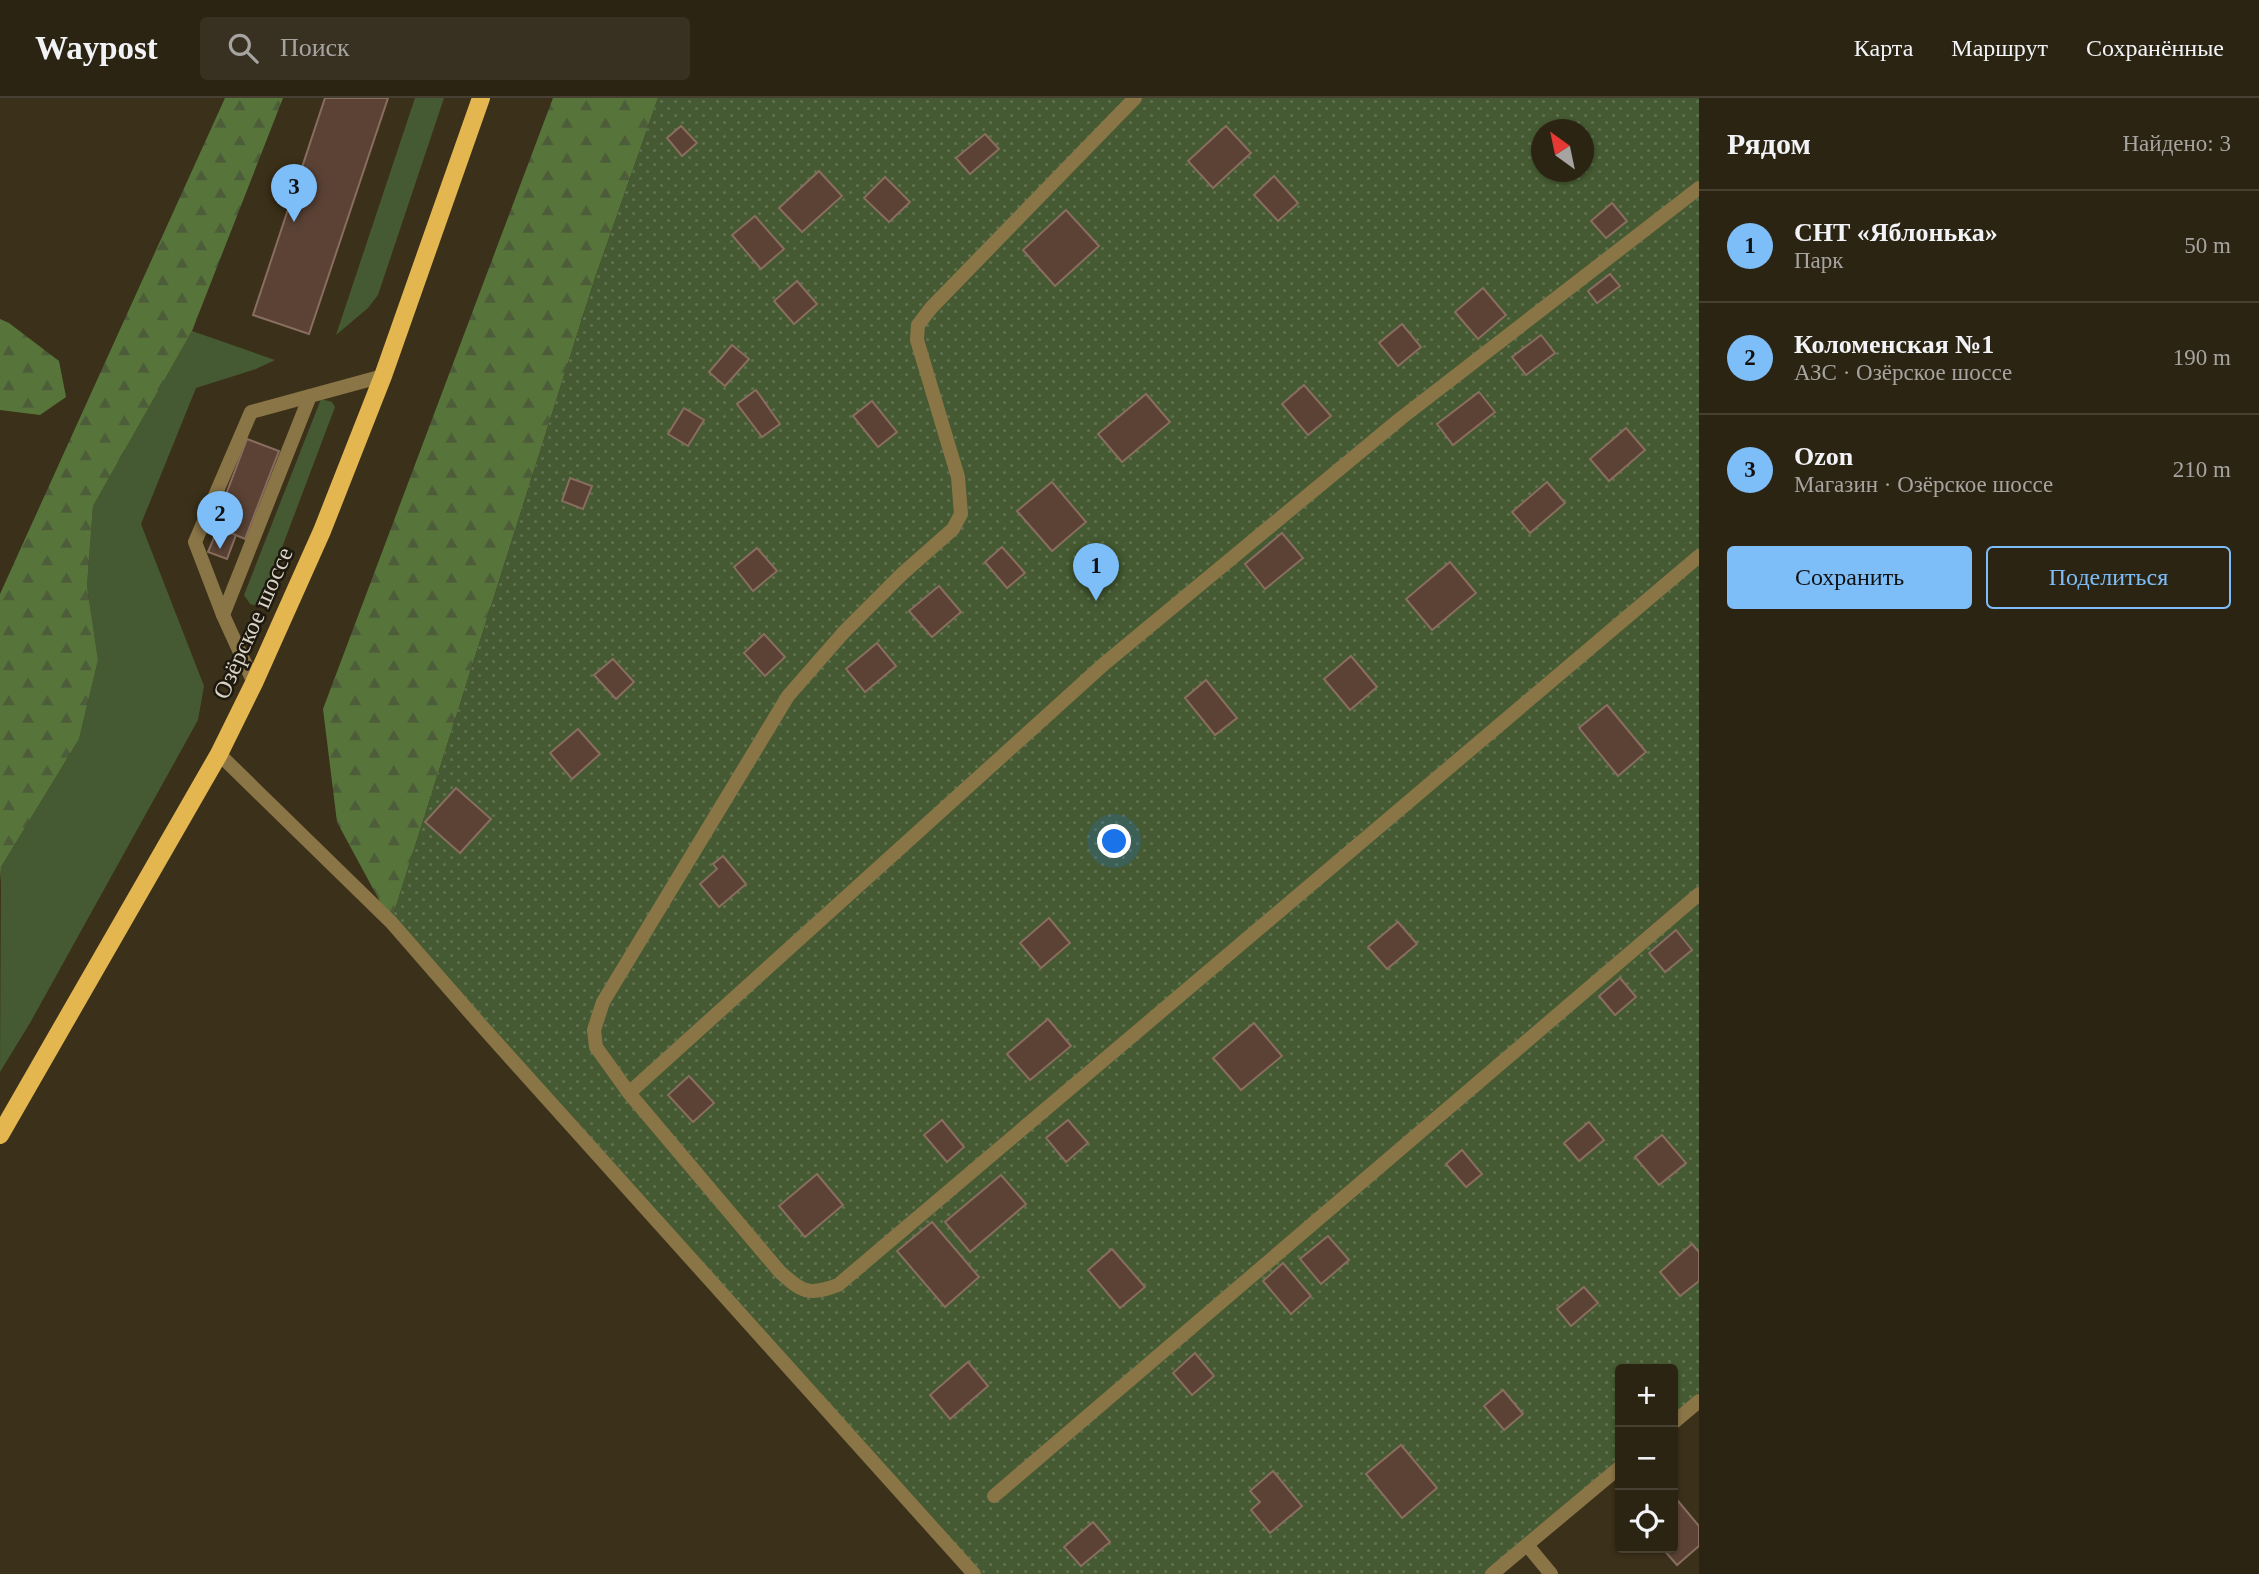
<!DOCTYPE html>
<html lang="ru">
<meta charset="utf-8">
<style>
:root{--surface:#2c2413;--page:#383021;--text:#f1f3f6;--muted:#a6a4a0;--line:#484133;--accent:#7dbef9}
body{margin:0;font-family:Georgia,serif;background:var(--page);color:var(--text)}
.controls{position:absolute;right:21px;bottom:21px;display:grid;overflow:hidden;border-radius:7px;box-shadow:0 2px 5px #0004}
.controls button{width:63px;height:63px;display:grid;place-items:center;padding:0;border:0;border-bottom:2px solid var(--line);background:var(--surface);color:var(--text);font:35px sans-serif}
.compass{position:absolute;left:1531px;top:21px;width:63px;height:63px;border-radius:50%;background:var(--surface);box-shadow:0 2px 5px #0004;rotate:327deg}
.you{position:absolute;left:1115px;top:744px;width:24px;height:24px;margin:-18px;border:5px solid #fff;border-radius:50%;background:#1a73e8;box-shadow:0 0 0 10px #1a73e833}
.badge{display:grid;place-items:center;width:46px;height:46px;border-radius:50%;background:var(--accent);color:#111;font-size:23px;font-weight:700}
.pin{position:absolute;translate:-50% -58px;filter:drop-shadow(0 2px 4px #0008)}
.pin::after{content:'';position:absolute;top:37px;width:24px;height:21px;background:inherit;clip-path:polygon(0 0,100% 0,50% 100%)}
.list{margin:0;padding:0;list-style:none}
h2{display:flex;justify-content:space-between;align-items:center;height:91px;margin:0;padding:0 28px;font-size:30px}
h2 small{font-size:23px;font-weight:400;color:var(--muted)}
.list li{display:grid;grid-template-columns:46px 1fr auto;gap:21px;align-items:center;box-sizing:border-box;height:112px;padding:0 28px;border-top:2px solid var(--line)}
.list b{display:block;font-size:26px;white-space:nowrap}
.list p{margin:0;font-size:23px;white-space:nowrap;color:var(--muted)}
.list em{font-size:23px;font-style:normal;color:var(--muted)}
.actions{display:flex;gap:14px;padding:21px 28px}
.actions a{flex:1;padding:16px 0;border:2px solid var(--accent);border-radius:7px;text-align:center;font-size:24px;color:var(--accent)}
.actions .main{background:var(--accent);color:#111}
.icon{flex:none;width:38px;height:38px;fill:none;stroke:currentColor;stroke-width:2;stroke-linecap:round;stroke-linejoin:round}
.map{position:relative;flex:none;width:1699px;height:1476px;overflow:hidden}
header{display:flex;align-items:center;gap:42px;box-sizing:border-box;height:98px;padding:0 35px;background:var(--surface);border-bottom:2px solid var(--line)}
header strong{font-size:33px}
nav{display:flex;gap:38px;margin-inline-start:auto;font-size:24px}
.search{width:490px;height:63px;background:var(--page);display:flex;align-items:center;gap:18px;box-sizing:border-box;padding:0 24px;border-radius:7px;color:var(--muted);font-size:26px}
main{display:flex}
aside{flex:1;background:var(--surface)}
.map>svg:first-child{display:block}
.grass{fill:#455a32}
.forest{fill:url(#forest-firs)}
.garden{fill:url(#garden-dots);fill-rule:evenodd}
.building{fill:#5b4235;stroke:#896e5f;stroke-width:2}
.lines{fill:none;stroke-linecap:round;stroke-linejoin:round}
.lane{stroke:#8a7547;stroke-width:14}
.street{stroke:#8a7547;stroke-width:14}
.primary{stroke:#e3b650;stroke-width:18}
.labels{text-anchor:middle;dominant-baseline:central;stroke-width:5;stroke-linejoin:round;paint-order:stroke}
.street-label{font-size:24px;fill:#d9d3c5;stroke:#1e190f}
</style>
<header>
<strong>Waypost</strong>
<div class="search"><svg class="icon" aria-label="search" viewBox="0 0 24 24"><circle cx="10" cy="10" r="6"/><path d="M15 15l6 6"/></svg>Поиск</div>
<nav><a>Карта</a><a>Маршрут</a><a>Сохранённые</a></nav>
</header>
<main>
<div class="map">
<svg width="1699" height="1476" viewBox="0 0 1699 1476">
<defs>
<pattern id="forest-firs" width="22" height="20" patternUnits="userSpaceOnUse" patternTransform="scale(1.75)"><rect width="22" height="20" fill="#57753a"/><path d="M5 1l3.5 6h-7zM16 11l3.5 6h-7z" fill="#4d5d3a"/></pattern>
<pattern id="garden-dots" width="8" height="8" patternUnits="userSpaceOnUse" patternTransform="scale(1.75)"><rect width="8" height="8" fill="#455a32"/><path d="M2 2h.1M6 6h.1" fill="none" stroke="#5f714e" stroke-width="1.8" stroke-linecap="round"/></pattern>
</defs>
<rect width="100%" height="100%" fill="#3b3019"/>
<g class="grass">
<polygon points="415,0 444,0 378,197 368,210 336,237"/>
<polygon points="192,233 275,262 256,271 196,290 141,426 204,588 198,622 30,925 0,974 1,769 79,641 98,562 87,488 93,408"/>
<polygon points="321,301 332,304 335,309 261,505 257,508 250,506 244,497"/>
</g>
<g class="forest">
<polygon points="225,0 283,0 192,233 93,408 87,488 98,562 79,641 1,769 0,785 0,496"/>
<polygon points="553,0 658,0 594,183 391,824 337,724 323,611"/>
<polygon points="0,221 9,225 59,263 66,299 40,317 0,312"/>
</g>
<path class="garden" d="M658 0H1699V1303L1673 1325V1271H1620V1369L1492 1476H974L391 824 594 183ZM1542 32H1584V74H1542Z"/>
<g class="building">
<polygon points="325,0 388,0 309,236 253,217"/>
<polygon points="681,28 697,45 682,58 667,40"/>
<polygon points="1226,28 1251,55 1213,90 1188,63"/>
<polygon points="985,36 999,51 970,76 956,60"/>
<polygon points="819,73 842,98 802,134 779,110"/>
<polygon points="1274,78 1298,105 1278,123 1254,97"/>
<polygon points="885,79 910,104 889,124 864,100"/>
<polygon points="1612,105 1627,123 1606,140 1591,123"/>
<polygon points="1066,112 1099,148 1055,188 1023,152"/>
<polygon points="755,118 784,151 761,171 732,137"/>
<polygon points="1610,176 1620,188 1597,205 1588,193"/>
<polygon points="797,183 817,206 794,226 774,203"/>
<polygon points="1483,190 1506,217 1478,241 1455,214"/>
<polygon points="1402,226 1421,249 1398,268 1379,245"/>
<polygon points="1541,237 1555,255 1526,277 1512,259"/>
<polygon points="732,247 749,261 725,288 709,274"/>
<polygon points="1304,287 1331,318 1308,337 1282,306"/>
<polygon points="756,292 780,326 762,339 737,306"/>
<polygon points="1479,294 1495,314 1453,347 1437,326"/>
<polygon points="1146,296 1170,324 1122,364 1098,336"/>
<polygon points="872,303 897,334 878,349 853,318"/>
<polygon points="684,310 704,322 688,348 668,336"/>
<polygon points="1626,330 1645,352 1609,383 1590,361"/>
<polygon points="247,341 279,353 245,441 214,428"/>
<polygon points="570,380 592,388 583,411 562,403"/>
<polygon points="1052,384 1086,424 1052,453 1017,413"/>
<polygon points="1547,384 1565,405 1530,435 1512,414"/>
<polygon points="218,430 236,437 227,461 208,454"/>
<polygon points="1282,435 1303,460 1265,491 1245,466"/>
<polygon points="1002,449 1025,475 1007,490 985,464"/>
<polygon points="757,450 777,473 753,493 734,469"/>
<polygon points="1450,464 1476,495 1432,532 1406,501"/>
<polygon points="939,488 961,514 932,539 909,513"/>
<polygon points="764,536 785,559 765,578 744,555"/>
<polygon points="877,545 896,568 865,594 846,571"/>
<polygon points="1351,558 1377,589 1350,612 1324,581"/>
<polygon points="613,561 634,584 616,601 594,577"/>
<polygon points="1206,582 1237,620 1215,637 1185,600"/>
<polygon points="1607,607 1646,654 1618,678 1579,630"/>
<polygon points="578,631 600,656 572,681 550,655"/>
<polygon points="456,690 491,721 460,755 425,724"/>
<polygon points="723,758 746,786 719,809 700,786 717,771 713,766"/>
<polygon points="1049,820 1070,845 1041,870 1020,845"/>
<polygon points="1398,824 1417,846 1387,871 1368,849"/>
<polygon points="1676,832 1692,852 1665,874 1649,855"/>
<polygon points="1620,880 1636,899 1615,917 1599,898"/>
<polygon points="1048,921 1071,948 1030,982 1007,956"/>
<polygon points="1254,925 1282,958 1241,992 1213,960"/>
<polygon points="689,978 714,1005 693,1024 668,997"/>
<polygon points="942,1022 964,1049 947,1064 924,1037"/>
<polygon points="1068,1022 1088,1045 1066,1064 1046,1040"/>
<polygon points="1589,1024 1604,1042 1579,1063 1564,1045"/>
<polygon points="1662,1037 1686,1065 1659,1087 1635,1059"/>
<polygon points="1462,1052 1482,1076 1466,1089 1446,1066"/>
<polygon points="817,1076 843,1107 805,1139 779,1108"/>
<polygon points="1001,1077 1026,1106 970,1154 945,1124"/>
<polygon points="932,1124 979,1179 945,1209 897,1153"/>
<polygon points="1328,1138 1349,1162 1321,1186 1300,1161"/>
<polygon points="1692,1146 1699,1154 1699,1183 1680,1198 1660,1174"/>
<polygon points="1112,1151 1145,1189 1120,1210 1088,1172"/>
<polygon points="1283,1165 1311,1198 1291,1216 1263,1183"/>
<polygon points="1584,1189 1598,1205 1571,1228 1557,1211"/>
<polygon points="1195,1255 1214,1278 1192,1297 1173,1275"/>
<polygon points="968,1264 988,1288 950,1321 930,1297"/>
<polygon points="1503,1292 1523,1316 1504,1332 1484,1308"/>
<polygon points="1401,1347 1437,1390 1402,1420 1366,1376"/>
<polygon points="1273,1373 1302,1408 1270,1435 1251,1412 1260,1404 1250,1393"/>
<polygon points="1673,1397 1699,1428 1699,1448 1677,1467 1662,1450 1673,1450"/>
<polygon points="1093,1424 1110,1444 1081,1468 1064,1449"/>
</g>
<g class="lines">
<g class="lane">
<path d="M1699 90 1400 321 1104 566 629 995 780 1174C802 1194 808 1198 838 1187L1699 458"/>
<polyline points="223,517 310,298"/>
<polyline points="254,585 223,517 195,444 251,314 383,278"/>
<polyline points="629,995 596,949 594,932 603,904 788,598 844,534 902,476 953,431 961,416 958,379 917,242 918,227 931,210 1135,0"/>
<polyline points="994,1398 1699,796"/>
<polyline points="1527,1447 1551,1476"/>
</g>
<g class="street">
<polyline points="219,656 391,824 480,926 974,1476"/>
<polyline points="1673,1325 1699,1303"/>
<polyline points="1492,1476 1620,1369"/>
</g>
<polyline class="primary" points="0,1037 219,656 254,585 322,433 383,278 481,0"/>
</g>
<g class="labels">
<g class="street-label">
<text transform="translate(253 525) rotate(-66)">Озёрское шоссе</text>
</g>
</g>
</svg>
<div class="controls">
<button>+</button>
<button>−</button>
<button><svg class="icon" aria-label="locate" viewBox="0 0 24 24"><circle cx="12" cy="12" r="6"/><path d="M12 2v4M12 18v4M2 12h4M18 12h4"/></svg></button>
</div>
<svg class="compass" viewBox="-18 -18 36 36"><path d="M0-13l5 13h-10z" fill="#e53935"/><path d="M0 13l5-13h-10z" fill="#a6a4a0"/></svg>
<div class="you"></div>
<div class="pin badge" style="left:1096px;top:503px">1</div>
<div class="pin badge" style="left:220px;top:451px">2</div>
<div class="pin badge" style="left:294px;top:124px">3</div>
</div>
<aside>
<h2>Рядом<small>Найдено: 3</small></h2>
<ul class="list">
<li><span class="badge">1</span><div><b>СНТ «Яблонька»</b><p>Парк</p></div><em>50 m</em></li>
<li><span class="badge">2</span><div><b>Коломенская №1</b><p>АЗС · Озёрское шоссе</p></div><em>190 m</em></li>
<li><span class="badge">3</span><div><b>Ozon</b><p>Магазин · Озёрское шоссе</p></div><em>210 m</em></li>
</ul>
<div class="actions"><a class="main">Сохранить</a><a>Поделиться</a></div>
</aside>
</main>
